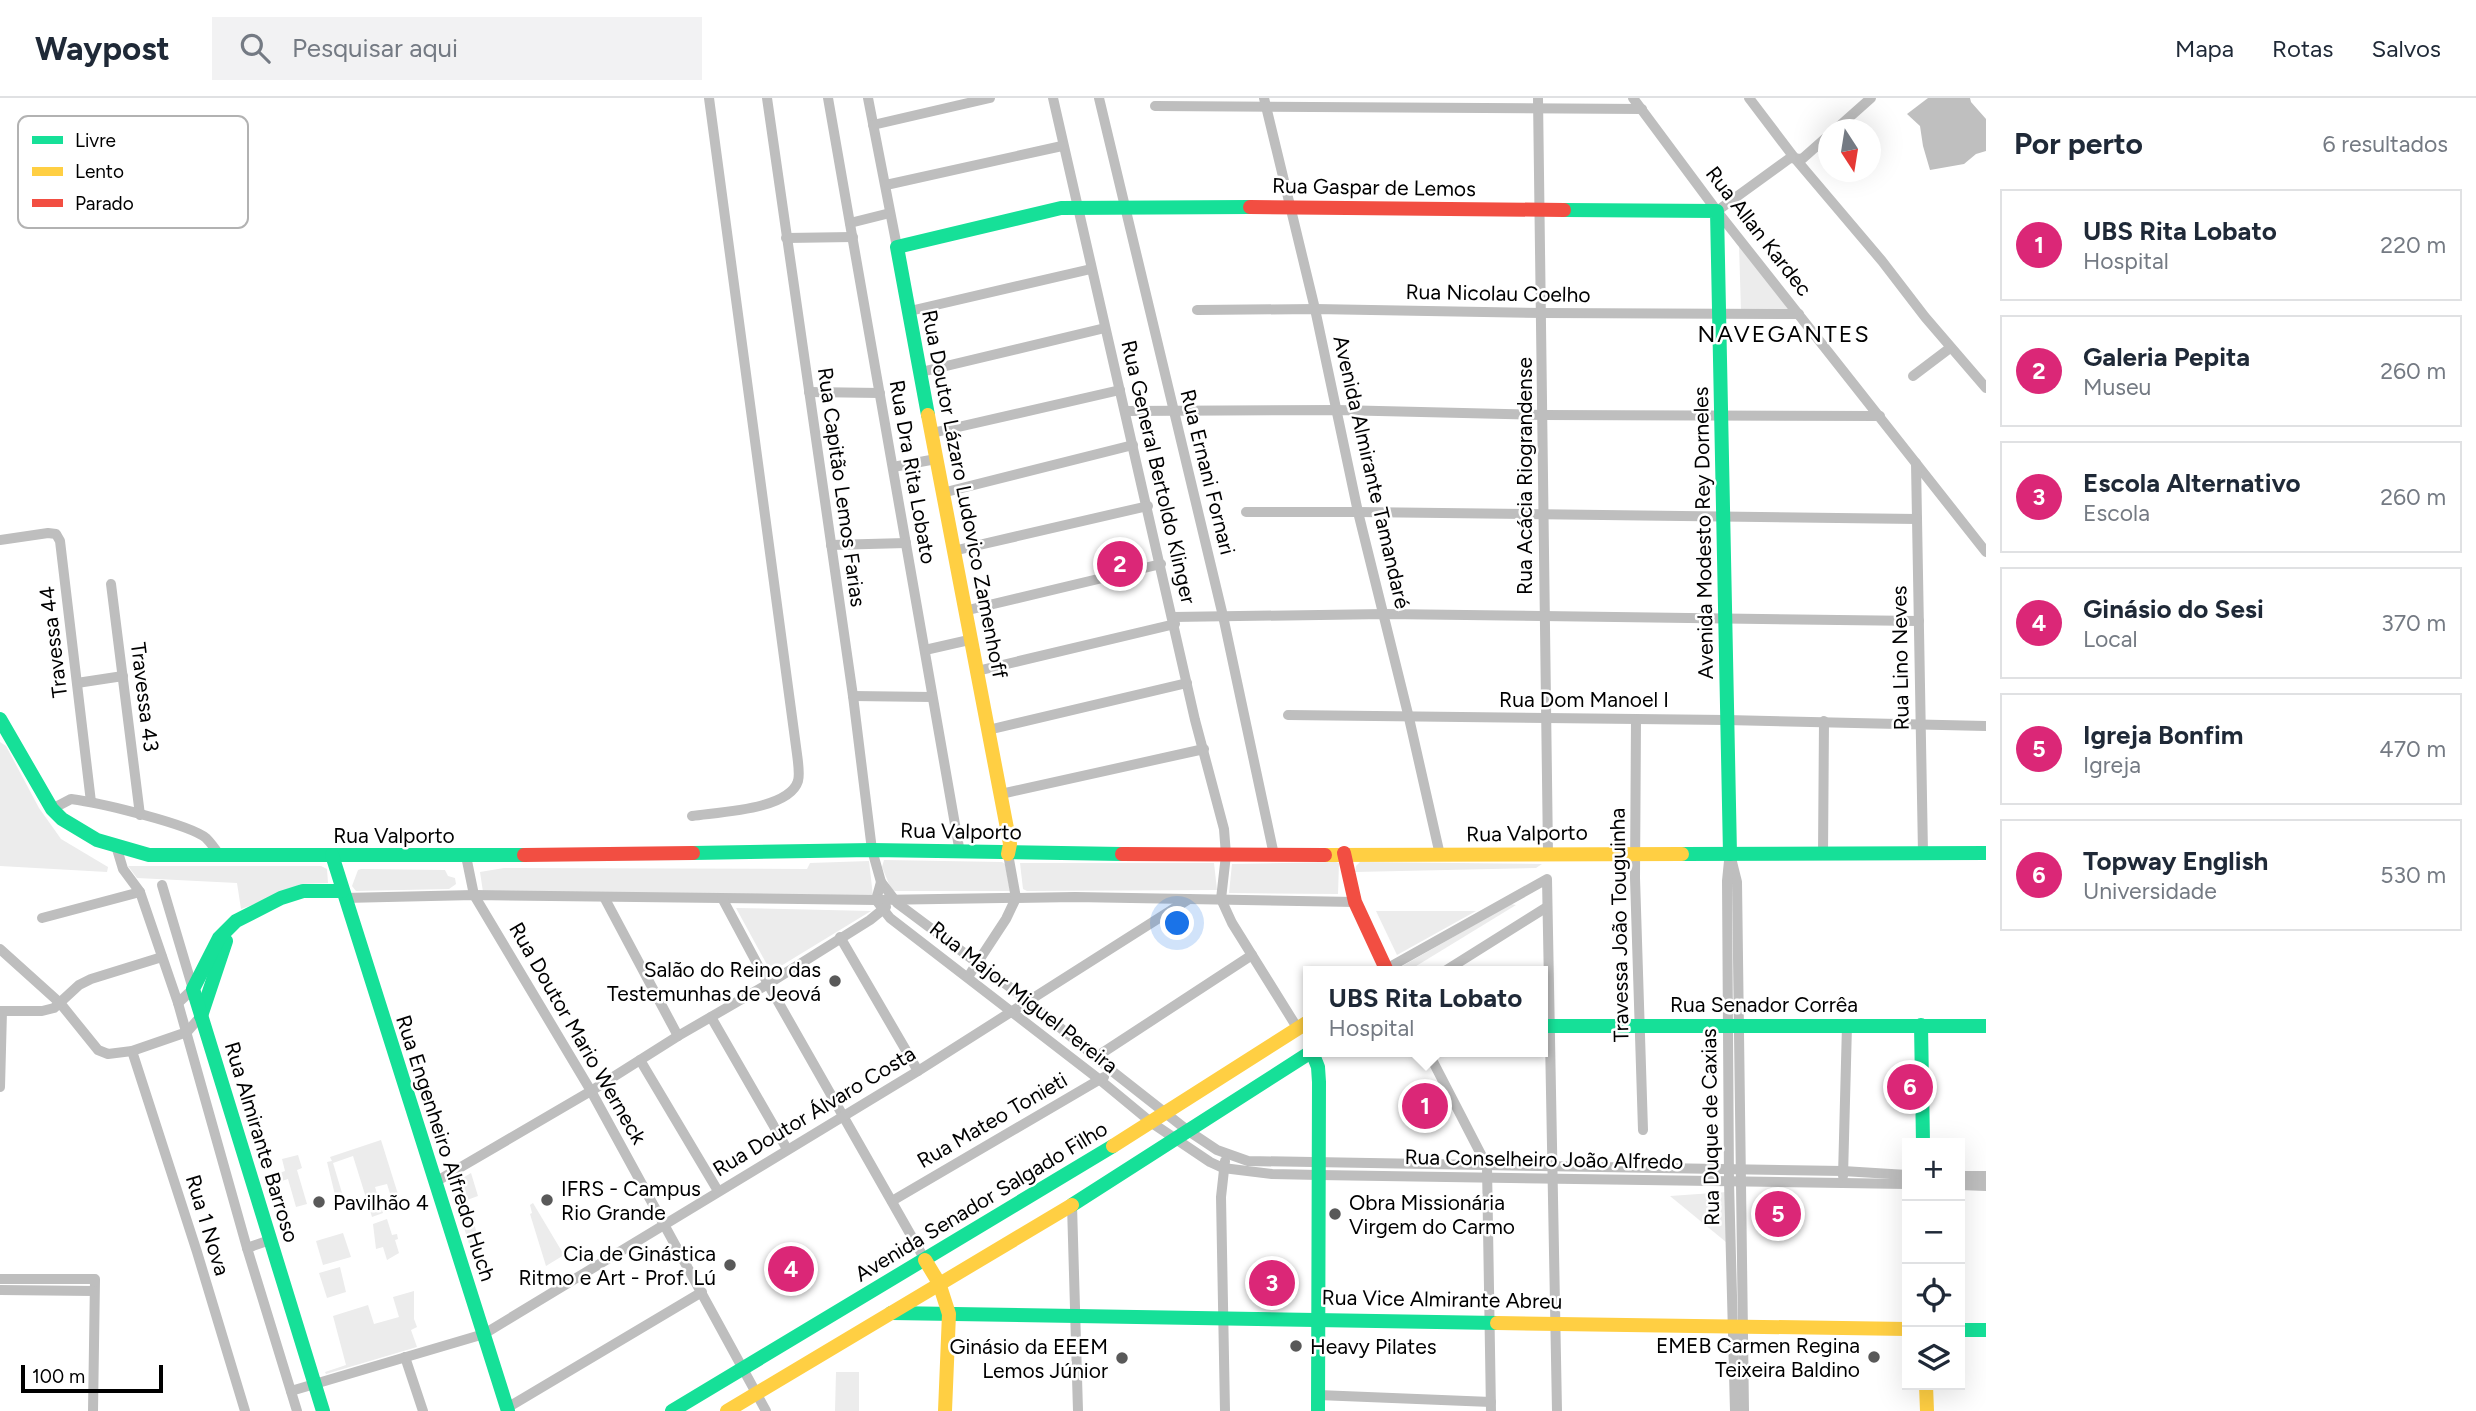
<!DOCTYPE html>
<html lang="pt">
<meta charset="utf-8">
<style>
:root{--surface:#fff;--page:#f2f2f3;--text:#1f2937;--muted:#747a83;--line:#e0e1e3;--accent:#db2777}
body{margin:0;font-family:Figtree,sans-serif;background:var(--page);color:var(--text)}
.controls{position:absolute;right:21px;bottom:21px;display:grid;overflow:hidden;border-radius:0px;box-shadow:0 7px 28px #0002}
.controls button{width:63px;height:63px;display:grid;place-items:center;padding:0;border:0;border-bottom:2px solid var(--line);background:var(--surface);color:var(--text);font:35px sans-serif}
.compass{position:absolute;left:1818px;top:21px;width:63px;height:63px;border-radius:50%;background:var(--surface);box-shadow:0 7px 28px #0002;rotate:168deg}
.scale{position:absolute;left:21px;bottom:18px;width:142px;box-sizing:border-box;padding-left:7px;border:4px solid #000;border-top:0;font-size:19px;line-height:24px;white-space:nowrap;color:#000;-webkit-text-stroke:5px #fff;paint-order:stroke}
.you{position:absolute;left:1178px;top:826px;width:24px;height:24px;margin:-18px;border:5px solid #fff;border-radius:50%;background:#1a73e8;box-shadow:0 0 0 10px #1a73e833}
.badge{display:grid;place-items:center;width:46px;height:46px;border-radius:50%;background:var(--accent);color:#fff;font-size:23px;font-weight:700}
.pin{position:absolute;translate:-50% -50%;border:4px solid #fff;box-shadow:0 2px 7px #0006}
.popup{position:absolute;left:1303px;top:868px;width:245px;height:91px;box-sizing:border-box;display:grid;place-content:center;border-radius:0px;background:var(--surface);filter:drop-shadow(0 2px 5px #0005);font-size:23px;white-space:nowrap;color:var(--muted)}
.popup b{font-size:26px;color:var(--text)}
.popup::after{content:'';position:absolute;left:50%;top:100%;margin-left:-14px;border:14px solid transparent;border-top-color:var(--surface)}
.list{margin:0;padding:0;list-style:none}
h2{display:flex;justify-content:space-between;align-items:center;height:91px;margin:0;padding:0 28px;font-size:30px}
h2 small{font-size:23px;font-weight:400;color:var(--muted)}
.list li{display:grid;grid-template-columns:46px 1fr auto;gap:21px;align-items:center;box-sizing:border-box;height:112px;margin:0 14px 14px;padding:0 14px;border:2px solid var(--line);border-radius:0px}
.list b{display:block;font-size:26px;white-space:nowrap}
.list p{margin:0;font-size:23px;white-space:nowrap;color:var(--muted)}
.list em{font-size:23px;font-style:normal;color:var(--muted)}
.icon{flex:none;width:38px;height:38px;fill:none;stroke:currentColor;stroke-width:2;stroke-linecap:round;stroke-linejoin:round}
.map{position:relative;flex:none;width:1986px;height:1313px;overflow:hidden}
header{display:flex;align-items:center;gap:42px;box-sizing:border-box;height:98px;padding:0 35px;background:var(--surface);border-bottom:2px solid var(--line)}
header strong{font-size:33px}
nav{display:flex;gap:38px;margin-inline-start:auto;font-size:24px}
.search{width:490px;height:63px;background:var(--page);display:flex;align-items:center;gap:18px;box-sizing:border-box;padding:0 24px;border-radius:0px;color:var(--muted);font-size:26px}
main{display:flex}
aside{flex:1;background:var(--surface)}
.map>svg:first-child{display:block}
.green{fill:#ececec}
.water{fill:#bfbfbf}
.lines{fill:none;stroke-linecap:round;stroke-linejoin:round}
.canal{stroke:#bfbfbf;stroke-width:10}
.street{stroke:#bebebe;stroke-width:10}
.fast{stroke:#16e098;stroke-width:14}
.slow{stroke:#ffcf43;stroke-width:14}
.jam{stroke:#f24e42;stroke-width:14}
.poi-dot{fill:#595959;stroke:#fff;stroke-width:2.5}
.labels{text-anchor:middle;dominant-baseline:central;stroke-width:5;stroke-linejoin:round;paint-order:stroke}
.street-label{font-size:21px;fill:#000;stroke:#fff}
.poi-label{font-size:21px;fill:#000;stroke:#fff;text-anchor:end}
.neighbourhood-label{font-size:23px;letter-spacing:2px;fill:#000;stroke:#fff}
.key{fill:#fff;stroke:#b2b2b2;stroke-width:2}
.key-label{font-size:19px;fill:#000}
</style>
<header>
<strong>Waypost</strong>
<div class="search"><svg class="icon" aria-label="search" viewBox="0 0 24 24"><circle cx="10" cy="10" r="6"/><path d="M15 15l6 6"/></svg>Pesquisar aqui</div>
<nav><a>Mapa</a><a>Rotas</a><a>Salvos</a></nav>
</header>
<main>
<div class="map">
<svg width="1986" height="1313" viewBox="0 0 1986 1313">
<rect width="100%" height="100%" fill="#fff"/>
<g class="green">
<polygon points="1739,147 1791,214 1741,213"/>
<polygon points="0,644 6,648 39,710 61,741 108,769 107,774 0,768"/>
<polygon points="884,762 1002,764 1005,766 1010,793 895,793 891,791 882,769"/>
<polygon points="869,763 873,798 483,794 480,774 504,770 807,771 810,765"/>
<polygon points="1336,764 1339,765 1338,796 1229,795 1232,766"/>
<polygon points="1360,764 1542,766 1536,770 1355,774 1356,768"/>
<polygon points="1020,765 1214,765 1217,792 1027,793 1023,791"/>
<polygon points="128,768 321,768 327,771 328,785 300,786 289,793 241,811 237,785 137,780"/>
<polygon points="361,771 445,772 448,778 455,780 456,786 449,791 356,793 352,788 358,772"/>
<polygon points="1511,806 1516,807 1408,873 1400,873 1399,870"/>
<polygon points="736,810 871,813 771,874"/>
<polygon points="1376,813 1476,813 1397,857"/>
<polygon points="381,1042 402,1109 387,1114 385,1105 392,1102 387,1086 375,1089 383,1115 372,1119 353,1058 333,1065 342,1095 335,1097 327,1064 332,1063 330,1059"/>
<polygon points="298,1057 302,1070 297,1072 307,1106 296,1109 288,1081 268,1087 265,1080 285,1073 282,1061"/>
<polygon points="471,1075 478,1098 467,1102 480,1146 470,1149 451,1087"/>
<polygon points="1727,1094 1726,1144 1670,1098"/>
<polygon points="533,1105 564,1157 546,1168 530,1116 532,1115 530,1107"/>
<polygon points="387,1121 392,1137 397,1136 398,1141 395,1142 399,1155 387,1162 383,1149 376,1151 373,1126"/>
<polygon points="343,1135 351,1159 323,1167 316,1143"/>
<polygon points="340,1169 346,1194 327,1200 319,1175"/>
<polygon points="414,1193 414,1221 417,1229 411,1232 417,1249 326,1276 325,1274 346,1267 333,1218 368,1207 374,1226 399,1219 393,1199"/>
<polygon points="836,1274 859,1274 859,1313 835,1313"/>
</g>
<polygon class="water" points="1928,0 1970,0 1971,4 1986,21 1986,53 1976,56 1964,66 1930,72 1923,48 1920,28 1907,16"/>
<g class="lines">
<path class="canal" d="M692 718C718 714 789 712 798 683 800 676 798 664 797 656L709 0"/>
<g class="street">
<polyline points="767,0 853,598 872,752 881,784 897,805 1027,902 1112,973 1187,1032 1217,1052 1248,1063 1843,1073 1907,1077"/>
<polyline points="828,0 960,755"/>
<polyline points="868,0 897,149"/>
<polyline points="1053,0 1195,622 1224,731 1226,757 1221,801 1232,825 1298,931"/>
<polyline points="1099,0 1223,518 1274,757"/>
<polyline points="1264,0 1315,211 1358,414 1409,620 1440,757"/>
<polyline points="1538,0 1548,756"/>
<polyline points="1633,0 1717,113 1986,454"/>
<polyline points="1749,0 1793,58 1882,163 1925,219 1986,290"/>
<polyline points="1155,8 1642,11"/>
<polyline points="873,27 990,0"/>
<polyline points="1835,32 1871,0"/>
<polyline points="886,87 1062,48"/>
<polyline points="1717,113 1790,60 1802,61 1828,38"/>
<polyline points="850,125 890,115"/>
<polyline points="786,140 853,139"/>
<polyline points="1197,212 1315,211 1542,215 1799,216"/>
<polyline points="910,213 1091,171"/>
<polyline points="921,274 1105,230"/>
<polyline points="1913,278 1950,250"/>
<polyline points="809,294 880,295"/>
<polyline points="1126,313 1337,312 1542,317 1880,318"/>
<polyline points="932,335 1120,292"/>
<polyline points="1916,365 1923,755"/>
<polyline points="893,369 936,361"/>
<polyline points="942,395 1133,347"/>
<polyline points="1246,414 1358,414 1917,421"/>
<polyline points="0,442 48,435 56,436 60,443 91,704"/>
<polyline points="831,447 906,445"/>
<polyline points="953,453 1148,408"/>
<polyline points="111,486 140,717"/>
<polyline points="964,513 1161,466"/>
<polyline points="1173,519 1385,516 1919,523"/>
<polyline points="925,552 969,542"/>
<polyline points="977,573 1175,526"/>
<polyline points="77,585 123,578"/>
<polyline points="853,598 932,599"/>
<polyline points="1288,617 1726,622 1986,628"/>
<polyline points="1636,621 1635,780 1643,1032"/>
<polyline points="988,632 1187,585"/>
<polyline points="1001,696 1204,651"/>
<path d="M52 711 71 701 78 702C103 706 189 726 206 740 211 745 216 752 220 758"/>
<polyline points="117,751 123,771 140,794 178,905 247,1150 297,1313"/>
<polyline points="1730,756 1737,784 1744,1313"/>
<polyline points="1823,757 1824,623"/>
<polyline points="466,758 474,797 591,993 766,1313"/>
<polyline points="1729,763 1727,783 1729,1083 1735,1313"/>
<polyline points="881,784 876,802 890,820 1100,982 1152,1025 1210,1064 1223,1070 1272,1076 1319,1077 1907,1086"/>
<polyline points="162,787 193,891 178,905"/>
<polyline points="604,799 678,938"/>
<polyline points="344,800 474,797 876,802 1075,799 1355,804"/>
<polyline points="722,800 768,886 925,1162"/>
<polyline points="42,820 140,794"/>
<polyline points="840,839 918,973"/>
<polyline points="0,851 60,905 98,952 108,956 132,953 187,934 201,918"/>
<polyline points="1386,871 1547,781 1557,1313"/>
<polyline points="1445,873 1547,809"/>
<polyline points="968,879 1006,821 1016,800 1008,756"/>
<polyline points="0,913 42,913 54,910 79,887 91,881 162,859"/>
<polyline points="711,919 787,1051"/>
<polyline points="132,953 197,1154 245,1313"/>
<polyline points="1428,954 1487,1068 1491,1313"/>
<polyline points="1096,959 1252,857"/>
<polyline points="640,962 718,1093"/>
<polyline points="0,989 2,913"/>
<polyline points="1225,1063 1221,1099 1225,1313"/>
<polyline points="1843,1078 1847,927"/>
<polyline points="1960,1078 1986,1078"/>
<polyline points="437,1083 591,993 678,938 768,886 870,822 886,809"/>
<polyline points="1960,1087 1986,1088"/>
<polyline points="892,1103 1104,979"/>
<polyline points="1072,1107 1078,1313"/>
<polyline points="247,1150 270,1142"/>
<polyline points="0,1181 95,1181 93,1313"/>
<polyline points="0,1192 94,1193"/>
<polyline points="405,1259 423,1313"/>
<polyline points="291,1293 484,1236 918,973 1189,801"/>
<polyline points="1318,1297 1491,1304"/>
<polyline points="507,1310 702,1194"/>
</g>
<g class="fast">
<polyline points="1564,112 1717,113 1730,756"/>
<polyline points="928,317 897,149 1061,110 1250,109"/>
<polyline points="0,621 52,711 62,721 97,742 149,757 524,757"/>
<polyline points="693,755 872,752 1122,756"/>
<polyline points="1682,756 1986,755"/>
<polyline points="332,757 508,1313"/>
<polyline points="201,918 226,843"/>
<polyline points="1921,927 1923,1045"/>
<polyline points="1542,928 1986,928"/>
<polyline points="1312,954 1318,969 1319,984 1318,1313"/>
<polyline points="1072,1107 1311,954"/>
<polyline points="891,1215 1497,1225"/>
<polyline points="1960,1232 1986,1232"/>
<polyline points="323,1313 193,891 219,840 236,823 281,800 303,793 342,793"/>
<polyline points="672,1313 1113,1048"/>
</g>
<g class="slow">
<polyline points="928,317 1010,746 1008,756"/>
<polyline points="1325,757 1682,756"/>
<polyline points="1113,1048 1308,924"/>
<polyline points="925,1162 939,1185 949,1216 945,1313"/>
<polyline points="1497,1225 1907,1231"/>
<polyline points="1926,1287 1927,1313"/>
<polyline points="727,1313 1072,1107"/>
</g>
<g class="jam">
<polyline points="1250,109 1564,112"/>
<polyline points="1344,755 1355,804 1387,873"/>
<polyline points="1122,756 1325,757"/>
<polyline points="524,757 693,755"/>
</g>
</g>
<g class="poi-dot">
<circle cx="835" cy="883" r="7"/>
<circle cx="547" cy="1102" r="7"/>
<circle cx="319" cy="1104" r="7"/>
<circle cx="1335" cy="1116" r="7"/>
<circle cx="730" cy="1167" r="7"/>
<circle cx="1296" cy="1248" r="7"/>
<circle cx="1874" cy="1259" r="7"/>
<circle cx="1122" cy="1260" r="7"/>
</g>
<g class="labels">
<g class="street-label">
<text transform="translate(1374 89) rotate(1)">Rua Gaspar de Lemos</text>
<text transform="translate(1759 133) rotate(52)">Rua Allan Kardec</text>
<text transform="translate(1498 195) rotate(1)">Rua Nicolau Coelho</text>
<text transform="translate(913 374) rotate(80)">Rua Dra Rita Lobato</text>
<text transform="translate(1159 374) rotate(77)">Rua General Bertoldo Klinger</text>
<text transform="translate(1208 374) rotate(76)">Rua Ernani Fornari</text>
<text transform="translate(1372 374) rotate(77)">Avenida Almirante Tamandaré</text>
<text transform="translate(1524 378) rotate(-90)">Rua Acácia Riograndense</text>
<text transform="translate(842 389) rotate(82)">Rua Capitão Lemos Farias</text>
<text transform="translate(965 396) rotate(79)">Rua Doutor Lázaro Ludovico Zamenhoff</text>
<text transform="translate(1703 435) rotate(-91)">Avenida Modesto Rey Dorneles</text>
<text transform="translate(53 544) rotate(-97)">Travessa 44</text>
<text transform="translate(1900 560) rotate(-91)">Rua Lino Neves</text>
<text transform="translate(145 599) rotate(83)">Travessa 43</text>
<text x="1584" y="601">Rua Dom Manoel I</text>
<text transform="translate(961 733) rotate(1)">Rua Valporto</text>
<text transform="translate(1527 735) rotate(-1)">Rua Valporto</text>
<text x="394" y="737">Rua Valporto</text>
<text transform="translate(1619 827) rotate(-91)">Travessa João Touguinha</text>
<text transform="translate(1024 899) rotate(38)">Rua Major Miguel Pereira</text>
<text x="1764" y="906">Rua Senador Corrêa</text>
<text transform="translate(578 935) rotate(60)">Rua Doutor Mario Werneck</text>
<text transform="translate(814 1013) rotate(-31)">Rua Doutor Álvaro Costa</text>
<text transform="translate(992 1022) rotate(-30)">Rua Mateo Tonieti</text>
<text transform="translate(1710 1029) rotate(-91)">Rua Duque de Caxias</text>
<text transform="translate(262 1044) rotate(73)">Rua Almirante Barroso</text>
<text transform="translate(446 1050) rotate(72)">Rua Engenheiro Alfredo Huch</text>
<text transform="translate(1544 1061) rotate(1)">Rua Conselheiro João Alfredo</text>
<text transform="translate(981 1103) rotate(-31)">Avenida Senador Salgado Filho</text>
<text transform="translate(208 1127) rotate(73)">Rua 1 Nova</text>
<text transform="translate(1442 1201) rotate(1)">Rua Vice Almirante Abreu</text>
</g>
<g class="poi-label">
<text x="821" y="871">Salão do Reino das<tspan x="821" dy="24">Testemunhas de Jeová</tspan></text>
<text x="561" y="1090" text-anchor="start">IFRS - Campus<tspan x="561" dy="24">Rio Grande</tspan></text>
<text x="333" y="1104" text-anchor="start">Pavilhão 4</text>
<text x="1349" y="1104" text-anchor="start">Obra Missionária<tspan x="1349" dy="24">Virgem do Carmo</tspan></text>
<text x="716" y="1155">Cia de Ginástica<tspan x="716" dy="24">Ritmo e Art - Prof. Lú</tspan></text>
<text x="1860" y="1247">EMEB Carmen Regina<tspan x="1860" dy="24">Teixeira Baldino</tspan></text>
<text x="1108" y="1248">Ginásio da EEEM<tspan x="1108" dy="24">Lemos Júnior</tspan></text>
<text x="1310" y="1248" text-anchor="start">Heavy Pilates</text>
</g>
<g class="neighbourhood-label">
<text x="1784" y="236">NAVEGANTES</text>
</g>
</g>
<rect x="18" y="18" width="230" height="112" rx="10" class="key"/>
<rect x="32" y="38" width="31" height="8" fill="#16e098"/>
<rect x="32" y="69" width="31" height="9" fill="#ffcf43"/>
<rect x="32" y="101" width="31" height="8" fill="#f24e42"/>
<g class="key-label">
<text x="75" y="49">Livre</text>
<text x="75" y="80">Lento</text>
<text x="75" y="112">Parado</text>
</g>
</svg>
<div class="controls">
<button>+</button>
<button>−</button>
<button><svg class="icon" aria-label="locate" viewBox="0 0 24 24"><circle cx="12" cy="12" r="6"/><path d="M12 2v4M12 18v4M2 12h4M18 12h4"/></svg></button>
<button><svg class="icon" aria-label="layers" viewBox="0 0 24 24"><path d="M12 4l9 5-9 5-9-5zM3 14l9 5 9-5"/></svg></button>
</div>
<svg class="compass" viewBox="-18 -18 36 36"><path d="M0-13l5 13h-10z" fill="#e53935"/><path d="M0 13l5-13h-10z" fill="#747a83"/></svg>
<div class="scale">100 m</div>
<div class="you"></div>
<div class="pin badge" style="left:1425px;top:1008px">1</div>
<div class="popup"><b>UBS Rita Lobato</b>Hospital</div>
<div class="pin badge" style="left:1120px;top:466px">2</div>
<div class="pin badge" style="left:1272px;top:1185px">3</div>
<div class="pin badge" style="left:791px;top:1171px">4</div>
<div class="pin badge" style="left:1778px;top:1116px">5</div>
<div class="pin badge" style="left:1910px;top:989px">6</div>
</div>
<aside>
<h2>Por perto<small>6 resultados</small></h2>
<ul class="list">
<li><span class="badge">1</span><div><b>UBS Rita Lobato</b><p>Hospital</p></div><em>220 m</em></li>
<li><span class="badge">2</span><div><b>Galeria Pepita</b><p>Museu</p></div><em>260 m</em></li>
<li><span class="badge">3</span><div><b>Escola Alternativo</b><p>Escola</p></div><em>260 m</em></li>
<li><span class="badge">4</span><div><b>Ginásio do Sesi</b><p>Local</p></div><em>370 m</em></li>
<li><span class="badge">5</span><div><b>Igreja Bonfim</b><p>Igreja</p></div><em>470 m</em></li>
<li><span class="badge">6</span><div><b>Topway English</b><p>Universidade</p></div><em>530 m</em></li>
</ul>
</aside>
</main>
